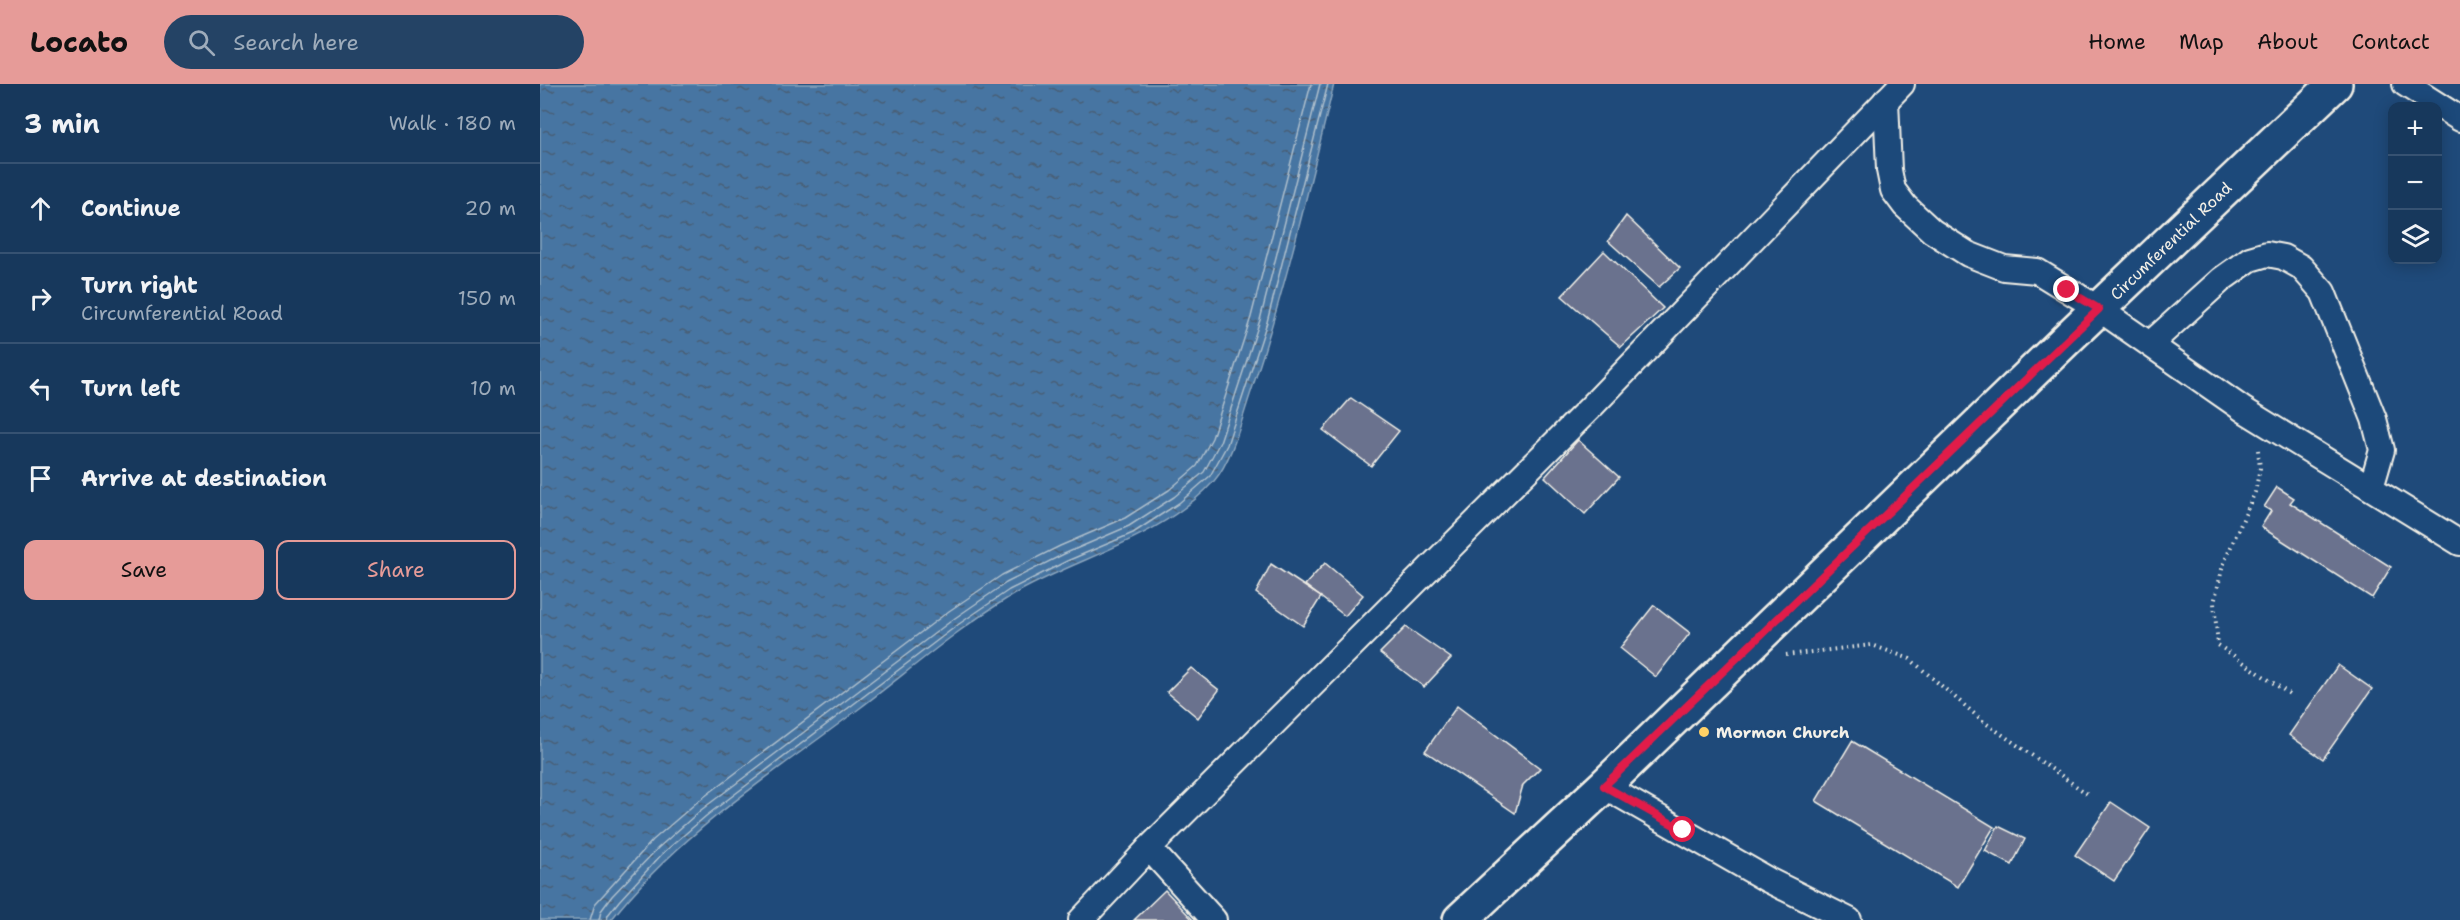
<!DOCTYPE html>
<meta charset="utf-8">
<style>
:root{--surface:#17385c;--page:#244365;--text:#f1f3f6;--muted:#9eacbb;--line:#365272;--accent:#e69b98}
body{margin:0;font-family:"Shantell Sans",sans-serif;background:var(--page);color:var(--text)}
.controls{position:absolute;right:18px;top:18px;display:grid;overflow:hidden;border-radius:12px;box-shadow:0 3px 15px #0003}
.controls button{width:54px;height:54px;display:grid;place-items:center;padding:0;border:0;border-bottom:2px solid var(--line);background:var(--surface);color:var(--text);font:30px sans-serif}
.stop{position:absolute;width:18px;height:18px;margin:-14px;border:4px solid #e11d48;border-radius:50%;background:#fff}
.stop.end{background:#e11d48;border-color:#fff;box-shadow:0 2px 6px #0008}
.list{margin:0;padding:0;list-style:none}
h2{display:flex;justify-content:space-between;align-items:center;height:78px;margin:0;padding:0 24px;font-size:26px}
h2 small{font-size:20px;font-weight:400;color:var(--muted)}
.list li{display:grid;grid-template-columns:39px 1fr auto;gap:18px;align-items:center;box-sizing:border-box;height:90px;padding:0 24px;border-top:2px solid var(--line)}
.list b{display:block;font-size:22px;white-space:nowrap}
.list p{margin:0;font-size:20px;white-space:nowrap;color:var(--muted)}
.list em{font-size:20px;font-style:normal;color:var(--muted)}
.actions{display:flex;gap:12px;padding:18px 24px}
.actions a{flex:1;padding:14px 0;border:2px solid var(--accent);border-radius:12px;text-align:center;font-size:21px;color:var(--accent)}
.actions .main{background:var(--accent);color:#111}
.icon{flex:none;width:33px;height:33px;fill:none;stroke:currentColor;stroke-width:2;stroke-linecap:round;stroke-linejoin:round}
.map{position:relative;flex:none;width:1920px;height:836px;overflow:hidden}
header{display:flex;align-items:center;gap:36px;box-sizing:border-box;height:84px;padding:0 30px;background:var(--accent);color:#111}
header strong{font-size:28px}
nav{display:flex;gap:33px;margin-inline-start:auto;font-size:21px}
.search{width:420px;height:54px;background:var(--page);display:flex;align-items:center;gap:15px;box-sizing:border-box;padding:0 21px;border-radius:33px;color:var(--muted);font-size:22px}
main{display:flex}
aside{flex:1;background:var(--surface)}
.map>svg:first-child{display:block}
.water{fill:url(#water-ripples);stroke:#8ca6be;stroke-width:1.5}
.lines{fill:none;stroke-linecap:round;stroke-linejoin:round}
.shore{stroke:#aebfcc;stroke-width:1.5}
.building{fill:#6b728e;stroke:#f4f1e8;stroke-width:1.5}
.street-casing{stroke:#f4f1e8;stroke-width:28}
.secondary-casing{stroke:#f4f1e8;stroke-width:38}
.path{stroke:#f4f1e8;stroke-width:4;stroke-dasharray:1.5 4.5;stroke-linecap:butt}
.street{stroke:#1f4a7a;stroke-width:24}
.secondary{stroke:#1f4a7a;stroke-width:33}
.route{stroke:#e11d48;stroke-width:8}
.poi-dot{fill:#ffd166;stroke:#1f4a7a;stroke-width:2}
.labels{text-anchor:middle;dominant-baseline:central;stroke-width:4.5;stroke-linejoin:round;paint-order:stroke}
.street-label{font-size:16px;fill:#f4f1e8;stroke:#1f4a7a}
.poi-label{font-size:16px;font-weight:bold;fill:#f4f1e8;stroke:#1f4a7a;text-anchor:start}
</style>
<header>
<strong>Locato</strong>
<div class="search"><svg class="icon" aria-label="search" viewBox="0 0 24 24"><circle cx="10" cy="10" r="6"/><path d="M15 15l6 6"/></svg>Search here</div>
<nav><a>Home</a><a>Map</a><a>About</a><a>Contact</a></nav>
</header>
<main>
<aside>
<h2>3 min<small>Walk · 180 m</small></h2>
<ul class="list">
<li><svg class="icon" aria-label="ahead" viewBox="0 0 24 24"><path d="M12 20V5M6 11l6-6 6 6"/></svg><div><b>Continue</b></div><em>20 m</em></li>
<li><svg class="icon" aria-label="right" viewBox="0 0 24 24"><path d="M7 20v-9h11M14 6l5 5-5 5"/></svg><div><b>Turn right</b><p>Circumferential Road</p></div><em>150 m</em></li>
<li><svg class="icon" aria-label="left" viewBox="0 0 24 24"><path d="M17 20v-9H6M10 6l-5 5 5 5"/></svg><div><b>Turn left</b></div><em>10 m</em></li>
<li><svg class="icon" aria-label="arrive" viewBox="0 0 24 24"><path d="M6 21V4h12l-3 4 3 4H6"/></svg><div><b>Arrive at destination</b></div></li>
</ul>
<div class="actions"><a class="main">Save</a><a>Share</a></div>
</aside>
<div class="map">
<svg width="1920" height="836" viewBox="0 0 1920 836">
<defs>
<pattern id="water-ripples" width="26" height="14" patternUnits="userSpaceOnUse" patternTransform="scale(1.5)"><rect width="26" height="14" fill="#4674a2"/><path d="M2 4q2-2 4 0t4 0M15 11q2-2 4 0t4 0" fill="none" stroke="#485e74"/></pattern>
</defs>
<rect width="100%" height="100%" fill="#1f4a7a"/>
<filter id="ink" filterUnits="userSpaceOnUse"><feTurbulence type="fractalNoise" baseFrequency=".0167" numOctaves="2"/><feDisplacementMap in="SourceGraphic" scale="12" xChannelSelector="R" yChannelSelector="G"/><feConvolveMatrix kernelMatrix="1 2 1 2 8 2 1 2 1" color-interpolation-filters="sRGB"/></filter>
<g filter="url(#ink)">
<path class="water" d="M0 0H794C769 104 744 210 710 311 701 338 692 376 674 397 621 456 536 473 471 512 417 545 370 586 320 624 233 690 139 749 71 836H0Z"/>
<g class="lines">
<g class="shore">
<polyline points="50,836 55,820 113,756 156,719 409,527 462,491 520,462 585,434 629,406 657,382 672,354 711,233 771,0"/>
<polyline points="59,836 61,827 72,812 118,764 161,726 415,534 466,499 524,470 589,442 634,413 664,388 680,358 720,236 780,0"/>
<polyline points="67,836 68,831 79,817 123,769 166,732 419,540 469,506 527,477 593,449 639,419 670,392 687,361 727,238 788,0"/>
</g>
</g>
<g class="building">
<polygon points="1086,132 1140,184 1119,203 1068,157"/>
<polygon points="1064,167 1123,224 1081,263 1022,212"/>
<polygon points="811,314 859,347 831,382 783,346"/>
<polygon points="1038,356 1079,393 1045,430 1005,393"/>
<polygon points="1737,403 1754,414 1750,419 1851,483 1832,514 1721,443 1731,427 1724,423"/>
<polygon points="785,479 823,511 805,532 765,501"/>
<polygon points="731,480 781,513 763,542 716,509"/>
<polygon points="1114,521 1150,549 1116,593 1080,564"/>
<polygon points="866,543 911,574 884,603 840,569"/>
<polygon points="1798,581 1832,605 1783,675 1749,651"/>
<polygon points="651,584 679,606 658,634 627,608"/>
<polygon points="917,622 1000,684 983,701 975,729 885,667"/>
<polygon points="1312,657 1454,743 1418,803 1276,717"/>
<polygon points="1571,718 1610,744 1574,797 1535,771"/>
<polygon points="1458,742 1485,755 1472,781 1445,767"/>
<polygon points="625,806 653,836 594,836"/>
</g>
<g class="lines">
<g class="street-casing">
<g id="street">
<polyline points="1865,0 1920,35"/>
<polyline points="1346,16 1349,86 1353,106 1365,122 1392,147 1428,170 1464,184 1497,187 1559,225 1704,326 1920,459"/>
<polyline points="1610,260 1682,195 1710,175 1727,170 1743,173 1761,183 1783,208 1834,335 1842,366 1831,404"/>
<polyline points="1064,702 1228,796 1309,836"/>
<polyline points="609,764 674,836"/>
<polyline points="541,836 609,764 1050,324 1362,0"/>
</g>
</g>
<g class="secondary-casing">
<polyline id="secondary" points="920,836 1064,702 1534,248 1795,0"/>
</g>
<g class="path">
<polyline points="1718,366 1720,384 1715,408 1683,481 1674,519 1678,561 1751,611"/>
<polyline points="1246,571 1332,561 1370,575 1444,638 1549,711"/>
</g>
<use href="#street" class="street"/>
<use href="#secondary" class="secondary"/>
</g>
</g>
<g class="lines" filter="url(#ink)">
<polyline class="route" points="1143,746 1064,702 1559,225 1527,206"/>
</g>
<circle class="poi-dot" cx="1164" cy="648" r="6"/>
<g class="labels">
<g class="street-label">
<text transform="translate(1631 157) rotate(-44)">Circumferential Road</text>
</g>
<g class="poi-label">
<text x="1176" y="648">Mormon Church</text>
</g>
</g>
</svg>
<div class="controls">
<button>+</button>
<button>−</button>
<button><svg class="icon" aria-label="layers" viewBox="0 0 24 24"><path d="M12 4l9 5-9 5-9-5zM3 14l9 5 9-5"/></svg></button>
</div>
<div class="stop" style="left:1143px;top:746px"></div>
<div class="stop end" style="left:1527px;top:206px"></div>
</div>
</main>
